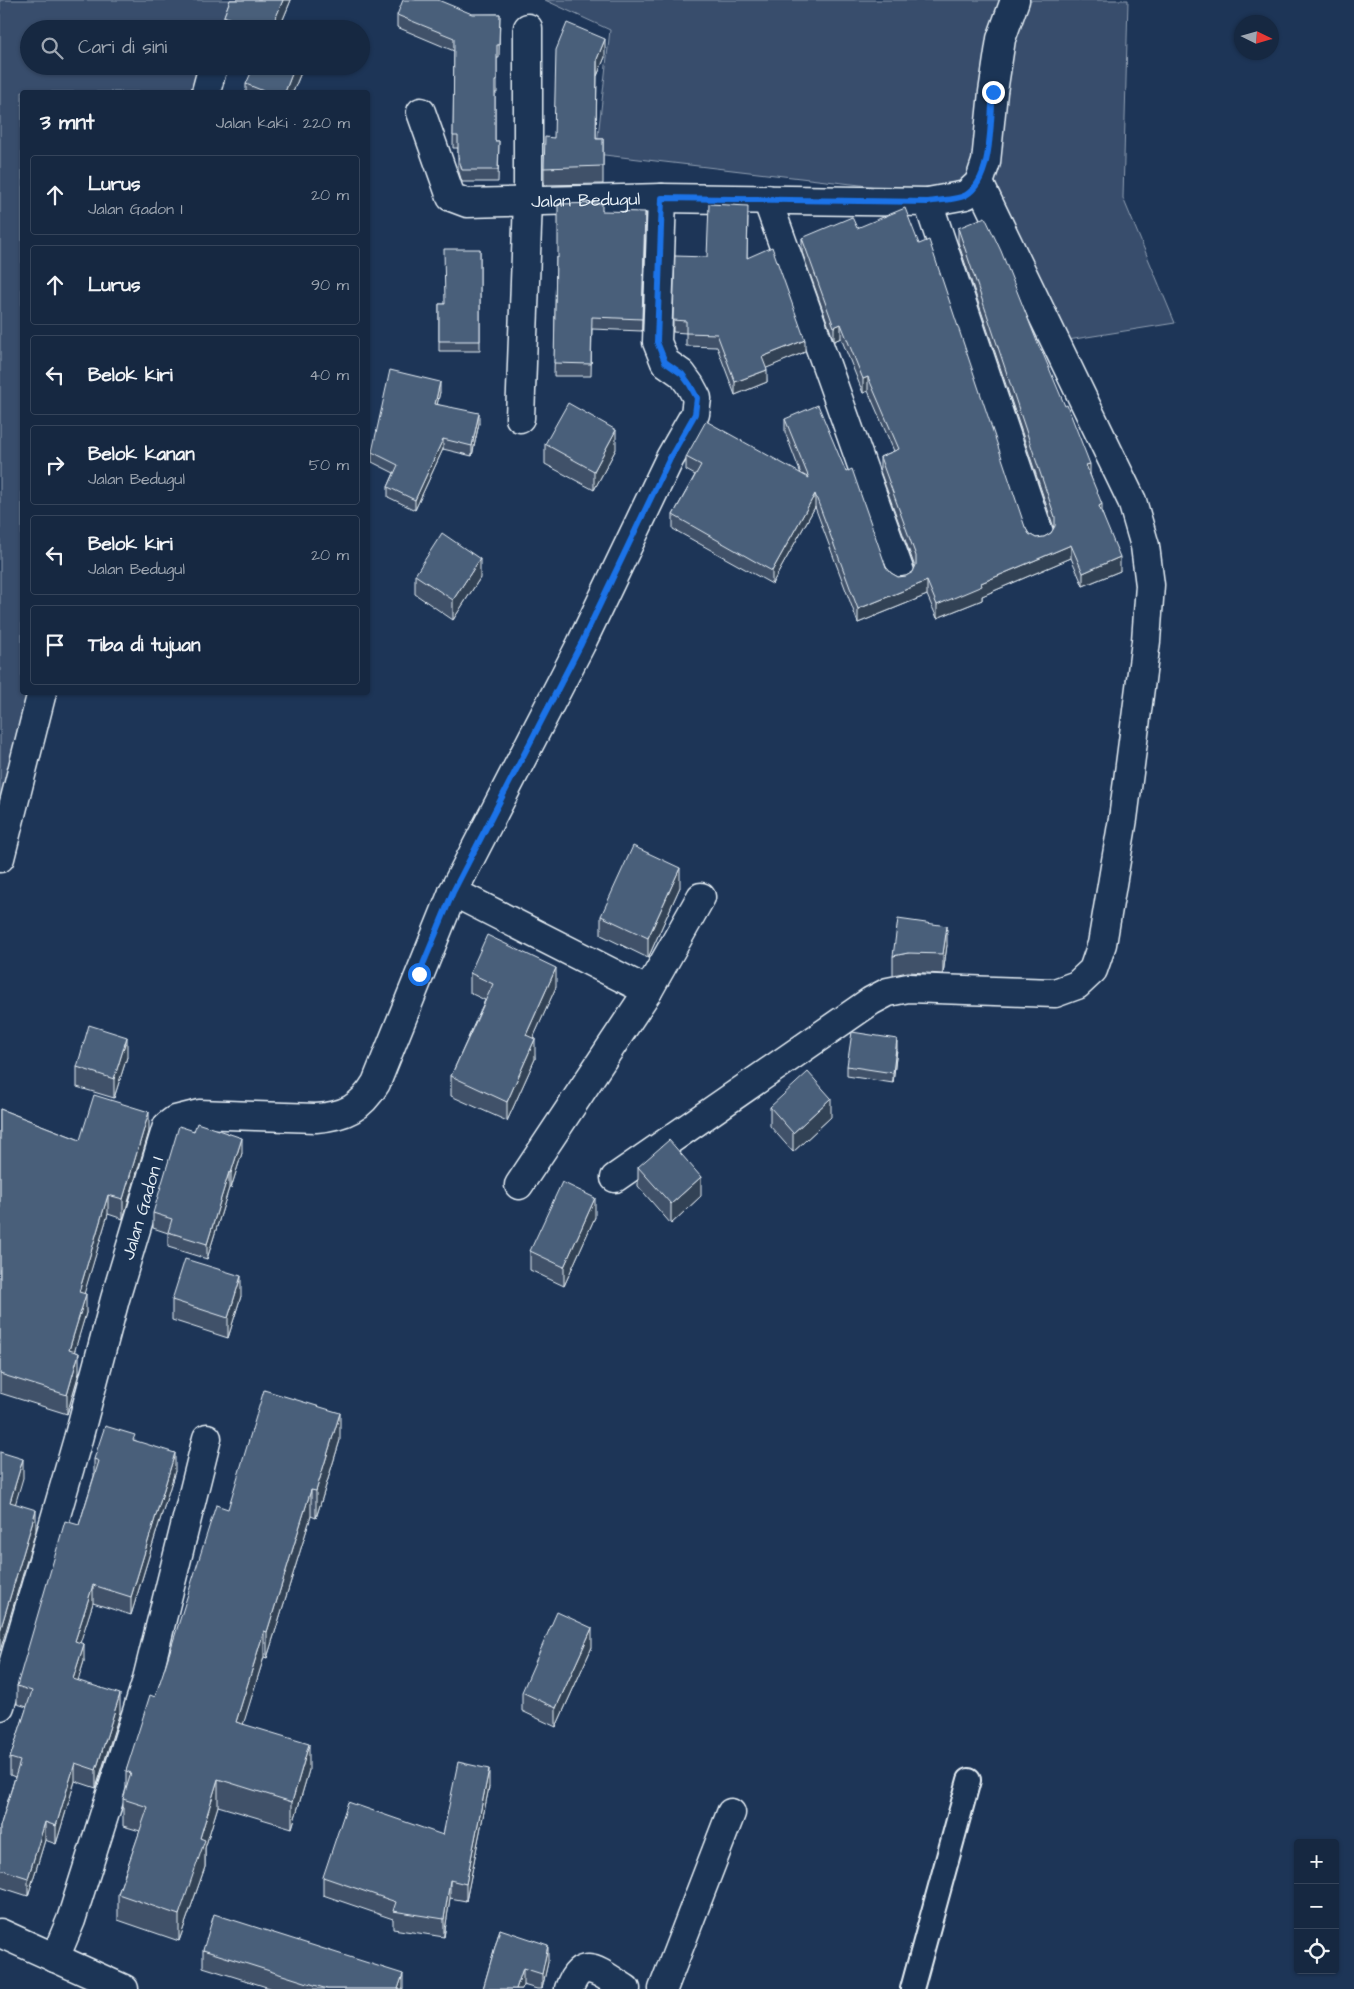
<!DOCTYPE html>
<html lang="id">
<meta charset="utf-8">
<style>
:root{--surface:#162841;--page:#23344c;--text:#f1f3f6;--muted:#9ea6b1;--line:#35445a}
body{margin:0;font-family:"Architects Daughter",sans-serif;background:var(--page);color:var(--text)}
.controls{position:absolute;right:15px;bottom:15px;display:grid;overflow:hidden;border-radius:5px;box-shadow:0 1px 4px #0004}
.controls button{width:45px;height:45px;display:grid;place-items:center;padding:0;border:0;border-bottom:1px solid var(--line);background:var(--surface);color:var(--text);font:25px sans-serif}
.compass{position:absolute;left:1234px;top:15px;width:45px;height:45px;border-radius:50%;background:var(--surface);box-shadow:0 1px 4px #0004;rotate:95deg}
.stop{position:absolute;width:15px;height:15px;margin:-11px;border:4px solid #1a73e8;border-radius:50%;background:#fff}
.stop.end{background:#1a73e8;border-color:#fff;box-shadow:0 1px 5px #0008}
.list{margin:0;padding:0;list-style:none}
h2{display:flex;justify-content:space-between;align-items:center;height:65px;margin:0;padding:0 20px;font-size:21px}
h2 small{font-size:16px;font-weight:400;color:var(--muted)}
.list li{display:grid;grid-template-columns:32px 1fr auto;gap:15px;align-items:center;box-sizing:border-box;height:80px;margin:0 10px 10px;padding:0 10px;border:1px solid var(--line);border-radius:5px}
.list b{display:block;font-size:19px;white-space:nowrap}
.list p{margin:0;font-size:16px;white-space:nowrap;color:var(--muted)}
.list em{font-size:16px;font-style:normal;color:var(--muted)}
.icon{flex:none;width:28px;height:28px;fill:none;stroke:currentColor;stroke-width:2;stroke-linecap:round;stroke-linejoin:round}
.map{position:relative;flex:none;width:1354px;height:1989px;overflow:hidden}
.search{position:absolute;background:var(--surface);box-shadow:0 1px 4px #0004;left:20px;top:20px;width:350px;height:55px;display:flex;align-items:center;gap:12px;box-sizing:border-box;padding:0 18px;border-radius:28px;color:var(--muted);font-size:19px}
.panel{position:absolute;background:var(--surface);box-shadow:0 1px 4px #0004;left:20px;top:90px;width:350px;height:605px;border-radius:5px}
.map>svg:first-child{display:block}
.green{fill:#374d6c;stroke:#909fb2}
.lines{fill:none;stroke-linecap:round;stroke-linejoin:round}
.service-casing{stroke:#e8f1f8;stroke-width:26}
.minor-casing{stroke:#e8f1f8;stroke-width:31}
.service{stroke:#1d3557;stroke-width:22}
.minor{stroke:#1d3557;stroke-width:28}
.wall{fill:#3f5169;stroke:#e8f1f8}
.shaded-wall{fill:#334255;stroke:#e8f1f8}
.building{fill:#495e7a;stroke:#e8f1f8}
.route{stroke:#1a73e8;stroke-width:6}
.labels{text-anchor:middle;dominant-baseline:central;stroke-width:4.5;stroke-linejoin:round;paint-order:stroke}
.street-label{font-size:18px;fill:#e8f1f8;stroke:#1d3557}
</style>
<div class="map">
<svg width="1354" height="1989" viewBox="0 0 1354 1989">
<rect width="100%" height="100%" fill="#1d3557"/>
<filter id="ink" filterUnits="userSpaceOnUse"><feTurbulence type="fractalNoise" baseFrequency=".02" numOctaves="2"/><feDisplacementMap in="SourceGraphic" scale="10" xChannelSelector="R" yChannelSelector="G"/><feConvolveMatrix kernelMatrix="1 2 1 2 8 2 1 2 1" color-interpolation-filters="sRGB"/></filter>
<g filter="url(#ink)">
<g class="green">
<polygon points="0,0 240,0 233,29 29,29 29,66 224,66 218,92 22,92 22,692 36,693 0,803"/>
<polygon points="545,0 1128,0 1123,198 1175,323 1049,343 988,200 596,154 610,30"/>
</g>
<g class="lines">
<g class="service-casing">
<polyline id="service" points="912,1989 969,1780"/>
</g>
<g class="minor-casing">
<g id="minor">
<polyline points="206,92 213,66"/>
<path id="s1" d="M421 112 451 197 467 203 662 198 928 202 966 195 979 183 986 162 993 92 1001 39 1015 0"/>
<polyline points="767,199 901,575"/>
<polyline points="928,202 1040,536"/>
<polyline points="520,418 528,200 528,28"/>
<polyline points="0,858 42,692"/>
<polyline points="453,892 648,991 519,1185"/>
<polyline points="648,991 701,897"/>
<polyline points="615,1178 871,1001 888,992 908,988 1055,993 1077,985 1093,970 1102,944 1123,819 1146,641 1150,585 1145,546 1132,501 979,183"/>
<path id="s2" d="M0 1706 12 1668 78 1439 115 1299 167 1126 175 1120 199 1114 316 1118C345 1116 361 1108 376 1083L453 892 581 644 670 458 695 414 697 398 690 385 682 374 665 362 657 342 662 198"/>
<polyline points="0,1933 124,1989"/>
<polyline points="55,1958 71,1920 146,1683 207,1438"/>
<path d="M569 1989C582 1952 602 1975 626 1989"/>
<polyline points="663,1989 731,1813"/>
</g>
</g>
<use href="#service" class="service"/>
<use href="#minor" class="minor"/>
</g>
<g class="wall">
<polygon points="230,0 291,0 279,29 224,29 224,16"/>
<polygon points="500,14 499,58 497,58 497,93 495,93 495,141 499,141 498,182 462,182 458,169 458,148 453,148 454,51 397,27 397,15"/>
<polygon points="605,57 597,76 596,139 603,139 603,184 544,185 544,168 554,138"/>
<polygon points="300,66 300,75 293,92 246,92 246,84"/>
<polygon points="602,211 645,225 642,331 592,329 591,376 554,376 556,258 558,258"/>
<polygon points="748,218 747,257 805,352 766,368 767,382 735,395 717,347 686,346 686,333 673,332 673,320 707,257"/>
<polygon points="857,228 1025,527 1029,534 1036,538 1044,537 1051,533 1054,528 958,242 958,228 1090,474 1120,571 1083,586 1071,558 982,596 982,600 937,618 927,595 858,623 815,507 772,584 673,529 673,515 695,475 686,470 686,457 801,474 785,432 785,419 846,472 886,567 891,573 898,577 906,576 913,572 915,567 880,471 880,457 894,451 868,391 863,393 841,338 834,341 802,252 802,238"/>
<polygon points="480,249 480,351 439,351 439,304 445,304"/>
<polygon points="440,392 437,404 479,423 472,456 443,449 415,510 388,497 388,487 394,473 372,462 372,452"/>
<polygon points="545,444 616,449 594,490 545,464"/>
<polygon points="415,575 480,578 453,620 415,594"/>
<polygon points="680,887 648,958 601,935 601,916"/>
<polygon points="947,945 943,974 908,972 893,975 893,956"/>
<polygon points="470,973 556,987 533,1038 535,1059 507,1121 451,1096 451,1076 485,1000 470,993"/>
<polygon points="897,1049 893,1083 847,1076 847,1066"/>
<polygon points="127,1057 114,1098 77,1087 77,1067"/>
<polygon points="770,1107 831,1117 793,1152 770,1126"/>
<polygon points="0,1109 80,1140 149,1132 123,1219 108,1214 84,1293 86,1313 74,1352 79,1373 67,1414 0,1393"/>
<polygon points="242,1153 231,1188 229,1188 207,1259 168,1247 168,1233 153,1228 153,1213"/>
<polygon points="638,1167 701,1196 671,1224 638,1186"/>
<polygon points="595,1217 564,1286 530,1270 530,1251"/>
<polygon points="241,1296 228,1338 172,1320 172,1300"/>
<polygon points="135,1440 175,1471 131,1615 93,1603 80,1642 84,1661 78,1681 120,1712 96,1788 75,1781 56,1844 45,1840 28,1896 0,1887 0,1827 15,1777 10,1775 10,1758 27,1707 17,1704 17,1686 79,1525 94,1476 94,1459"/>
<polygon points="340,1440 316,1518 311,1516 267,1658 264,1657 243,1724 309,1770 292,1828 218,1806 205,1848 205,1867 179,1941 118,1920 118,1894 140,1831 123,1826 123,1799 126,1788 126,1771 228,1509"/>
<polygon points="592,1647 556,1727 522,1711 522,1692"/>
<polygon points="489,1787 466,1901 450,1898 444,1937 393,1929 393,1919 323,1895 323,1877 443,1835"/>
<polygon points="500,1929 548,1962 542,1989 537,1989 523,1985 522,1989 483,1989"/>
<polygon points="203,1950 403,1989 273,1989 203,1967"/>
</g>
<g class="shaded-wall">
<polygon points="283,0 291,0 279,29 271,29"/>
<polygon points="605,39 605,57 597,76 597,59"/>
<polygon points="295,66 300,66 300,75 293,92 285,92"/>
<polygon points="645,212 645,225 642,331 642,319"/>
<polygon points="841,324 841,338 834,341 834,327"/>
<polygon points="805,340 805,352 762,370 762,357"/>
<polygon points="767,370 767,382 735,395 735,382"/>
<polygon points="868,377 868,391 863,393 863,379"/>
<polygon points="440,382 440,392 435,414 435,404"/>
<polygon points="479,413 479,423 472,456 472,446"/>
<polygon points="616,430 616,449 594,490 594,471"/>
<polygon points="443,439 443,449 415,510 415,500"/>
<polygon points="1090,464 1090,477 1086,465"/>
<polygon points="815,494 815,507 772,584 772,571"/>
<polygon points="1102,504 1102,518 1099,506"/>
<polygon points="1071,545 1071,558 982,596 982,600 937,618 937,605 981,583"/>
<polygon points="1120,557 1120,571 1083,586 1083,573"/>
<polygon points="480,559 480,578 453,620 453,600"/>
<polygon points="927,581 927,595 858,623 858,609"/>
<polygon points="680,868 680,887 648,958 648,938"/>
<polygon points="947,926 947,945 943,974 943,954"/>
<polygon points="556,968 556,987 526,1054 526,1035"/>
<polygon points="127,1037 127,1057 114,1098 114,1079"/>
<polygon points="535,1039 535,1059 507,1121 507,1102"/>
<polygon points="897,1039 897,1049 893,1083 893,1073"/>
<polygon points="831,1098 831,1117 793,1152 793,1133"/>
<polygon points="149,1112 149,1132 123,1219 123,1199"/>
<polygon points="242,1138 242,1153 231,1188 231,1173"/>
<polygon points="229,1172 229,1188 207,1259 207,1244"/>
<polygon points="701,1177 701,1196 671,1224 671,1204"/>
<polygon points="108,1195 108,1214 79,1311 79,1292"/>
<polygon points="595,1198 595,1217 564,1286 564,1267"/>
<polygon points="241,1276 241,1296 228,1338 228,1318"/>
<polygon points="86,1294 86,1313 69,1370 69,1350"/>
<polygon points="79,1353 79,1373 67,1414 67,1395"/>
<polygon points="340,1413 340,1440 316,1518 316,1491"/>
<polygon points="175,1453 175,1471 131,1615 131,1597"/>
<polygon points="23,1459 23,1478 10,1522 10,1502"/>
<polygon points="311,1490 311,1516 267,1658 267,1632"/>
<polygon points="36,1510 36,1530 0,1651 0,1631"/>
<polygon points="93,1585 93,1603 75,1659 75,1641"/>
<polygon points="592,1628 592,1647 556,1727 556,1708"/>
<polygon points="264,1631 264,1657 236,1748 236,1722"/>
<polygon points="84,1644 84,1661 73,1697 73,1679"/>
<polygon points="120,1694 120,1712 96,1788 96,1770"/>
<polygon points="309,1744 309,1770 292,1828 292,1802"/>
<polygon points="75,1763 75,1781 56,1844 56,1826"/>
<polygon points="489,1769 489,1787 466,1901 466,1884"/>
<polygon points="218,1779 218,1806 205,1848 205,1867 179,1941 179,1915 200,1838"/>
<polygon points="45,1822 45,1840 28,1896 28,1878"/>
<polygon points="450,1880 450,1898 444,1937 444,1919"/>
<polygon points="548,1945 548,1962 542,1989 542,1974"/>
<polygon points="523,1968 523,1985 522,1989 516,1989"/>
<polygon points="403,1974 403,1989 398,1989"/>
</g>
<g class="building">
<polygon points="230,0 283,0 271,29 255,29 224,16"/>
<polygon points="403,0 438,0 472,14 500,14 499,45 497,45 497,81 495,81 495,141 499,141 498,170 462,170 458,156 458,136 453,136 454,38 397,15"/>
<polygon points="567,23 605,39 597,59 596,139 603,139 603,166 544,168 545,137 554,138 556,50"/>
<polygon points="254,66 295,66 285,92 266,92 246,84"/>
<polygon points="602,203 602,211 645,212 642,319 592,317 591,364 554,363 556,258 558,258 558,204"/>
<polygon points="709,204 748,206 747,258 772,247 805,340 762,357 767,370 735,382 717,334 686,333 686,321 673,320 675,256 707,257"/>
<polygon points="905,208 919,244 929,240 1025,527 1029,534 1036,538 1044,537 1051,533 1055,526 1055,517 958,228 985,217 1001,251 1040,349 1041,349 1065,406 1067,405 1090,464 1086,465 1102,504 1099,506 1120,557 1083,573 1071,545 981,583 982,586 937,605 927,581 858,609 815,494 772,571 673,515 701,465 686,457 706,421 809,478 785,419 818,405 846,472 852,469 886,567 891,573 898,577 906,576 913,572 916,565 916,556 880,457 899,449 868,377 863,379 841,324 834,327 802,238 852,217 857,228"/>
<polygon points="444,249 480,249 480,341 439,341 439,304 445,304"/>
<polygon points="390,370 440,382 435,404 479,413 472,446 443,439 415,500 388,487 398,465 372,452"/>
<polygon points="568,403 616,430 594,471 545,444"/>
<polygon points="442,533 480,559 453,600 415,575"/>
<polygon points="633,846 680,868 648,938 601,916"/>
<polygon points="898,919 947,926 943,954 908,953 893,956"/>
<polygon points="487,935 556,968 526,1035 535,1039 507,1102 451,1076 493,984 470,973"/>
<polygon points="89,1025 127,1037 114,1079 77,1067"/>
<polygon points="852,1032 897,1039 893,1073 847,1066"/>
<polygon points="808,1072 831,1098 793,1133 770,1107"/>
<polygon points="94,1095 149,1112 123,1199 108,1195 79,1292 86,1294 69,1350 79,1353 67,1395 0,1374 0,1109 80,1140"/>
<polygon points="197,1123 242,1138 231,1173 229,1172 207,1244 168,1232 172,1219 153,1213 179,1126 194,1131"/>
<polygon points="669,1140 701,1177 671,1204 638,1167"/>
<polygon points="562,1182 595,1198 564,1267 530,1251"/>
<polygon points="185,1259 241,1276 228,1318 172,1300"/>
<polygon points="264,1390 340,1413 316,1491 311,1490 267,1632 264,1631 236,1722 309,1744 292,1802 218,1779 200,1838 205,1840 179,1915 118,1894 148,1807 123,1799 131,1773 126,1771 150,1695 155,1697 165,1667 216,1505 228,1509"/>
<polygon points="105,1426 135,1435 133,1440 175,1453 131,1597 93,1585 75,1641 84,1644 73,1679 120,1694 96,1770 75,1763 56,1826 45,1822 28,1878 0,1869 0,1827 20,1761 10,1758 32,1691 17,1686 65,1521 79,1525 99,1461 94,1459"/>
<polygon points="0,1452 23,1459 10,1502 36,1510 0,1631"/>
<polygon points="557,1612 592,1628 556,1708 522,1692"/>
<polygon points="458,1762 489,1769 466,1884 450,1880 444,1919 393,1911 396,1902 323,1877 348,1802 443,1835"/>
<polygon points="214,1914 403,1974 398,1989 327,1989 203,1950"/>
<polygon points="500,1929 548,1945 542,1974 523,1968 516,1989 483,1989"/>
</g>
</g>
<g class="lines" filter="url(#ink)">
<path class="route" d="M419 974 453 892 581 644 670 458 695 414 697 398 690 385 682 374 665 362 657 342 662 198 928 202C937 200 958 200 966 195 993 180 990 119 993 92"/>
</g>
<g class="labels">
<g class="street-label">
<text stroke="none"><textPath href="#s1" startOffset="226">Jalan Bedugul</textPath></text>
<text stroke="none"><textPath href="#s2" startOffset="518">Jalan Gadon I</textPath></text>
</g>
</g>
</svg>
<div class="controls">
<button>+</button>
<button>−</button>
<button><svg class="icon" aria-label="locate" viewBox="0 0 24 24"><circle cx="12" cy="12" r="6"/><path d="M12 2v4M12 18v4M2 12h4M18 12h4"/></svg></button>
</div>
<svg class="compass" viewBox="-18 -18 36 36"><path d="M0-13l5 13h-10z" fill="#e53935"/><path d="M0 13l5-13h-10z" fill="#9ea6b1"/></svg>
<div class="stop" style="left:419px;top:974px"></div>
<div class="stop end" style="left:993px;top:92px"></div>
<div class="search"><svg class="icon" aria-label="search" viewBox="0 0 24 24"><circle cx="10" cy="10" r="6"/><path d="M15 15l6 6"/></svg>Cari di sini</div>
<section class="panel">
<h2>3 mnt<small>Jalan kaki · 220 m</small></h2>
<ul class="list">
<li><svg class="icon" aria-label="ahead" viewBox="0 0 24 24"><path d="M12 20V5M6 11l6-6 6 6"/></svg><div><b>Lurus</b><p>Jalan Gadon I</p></div><em>20 m</em></li>
<li><svg class="icon" aria-label="ahead" viewBox="0 0 24 24"><path d="M12 20V5M6 11l6-6 6 6"/></svg><div><b>Lurus</b></div><em>90 m</em></li>
<li><svg class="icon" aria-label="left" viewBox="0 0 24 24"><path d="M17 20v-9H6M10 6l-5 5 5 5"/></svg><div><b>Belok kiri</b></div><em>40 m</em></li>
<li><svg class="icon" aria-label="right" viewBox="0 0 24 24"><path d="M7 20v-9h11M14 6l5 5-5 5"/></svg><div><b>Belok kanan</b><p>Jalan Bedugul</p></div><em>50 m</em></li>
<li><svg class="icon" aria-label="left" viewBox="0 0 24 24"><path d="M17 20v-9H6M10 6l-5 5 5 5"/></svg><div><b>Belok kiri</b><p>Jalan Bedugul</p></div><em>20 m</em></li>
<li><svg class="icon" aria-label="arrive" viewBox="0 0 24 24"><path d="M6 21V4h12l-3 4 3 4H6"/></svg><div><b>Tiba di tujuan</b></div></li>
</ul>
</section>
</div>
